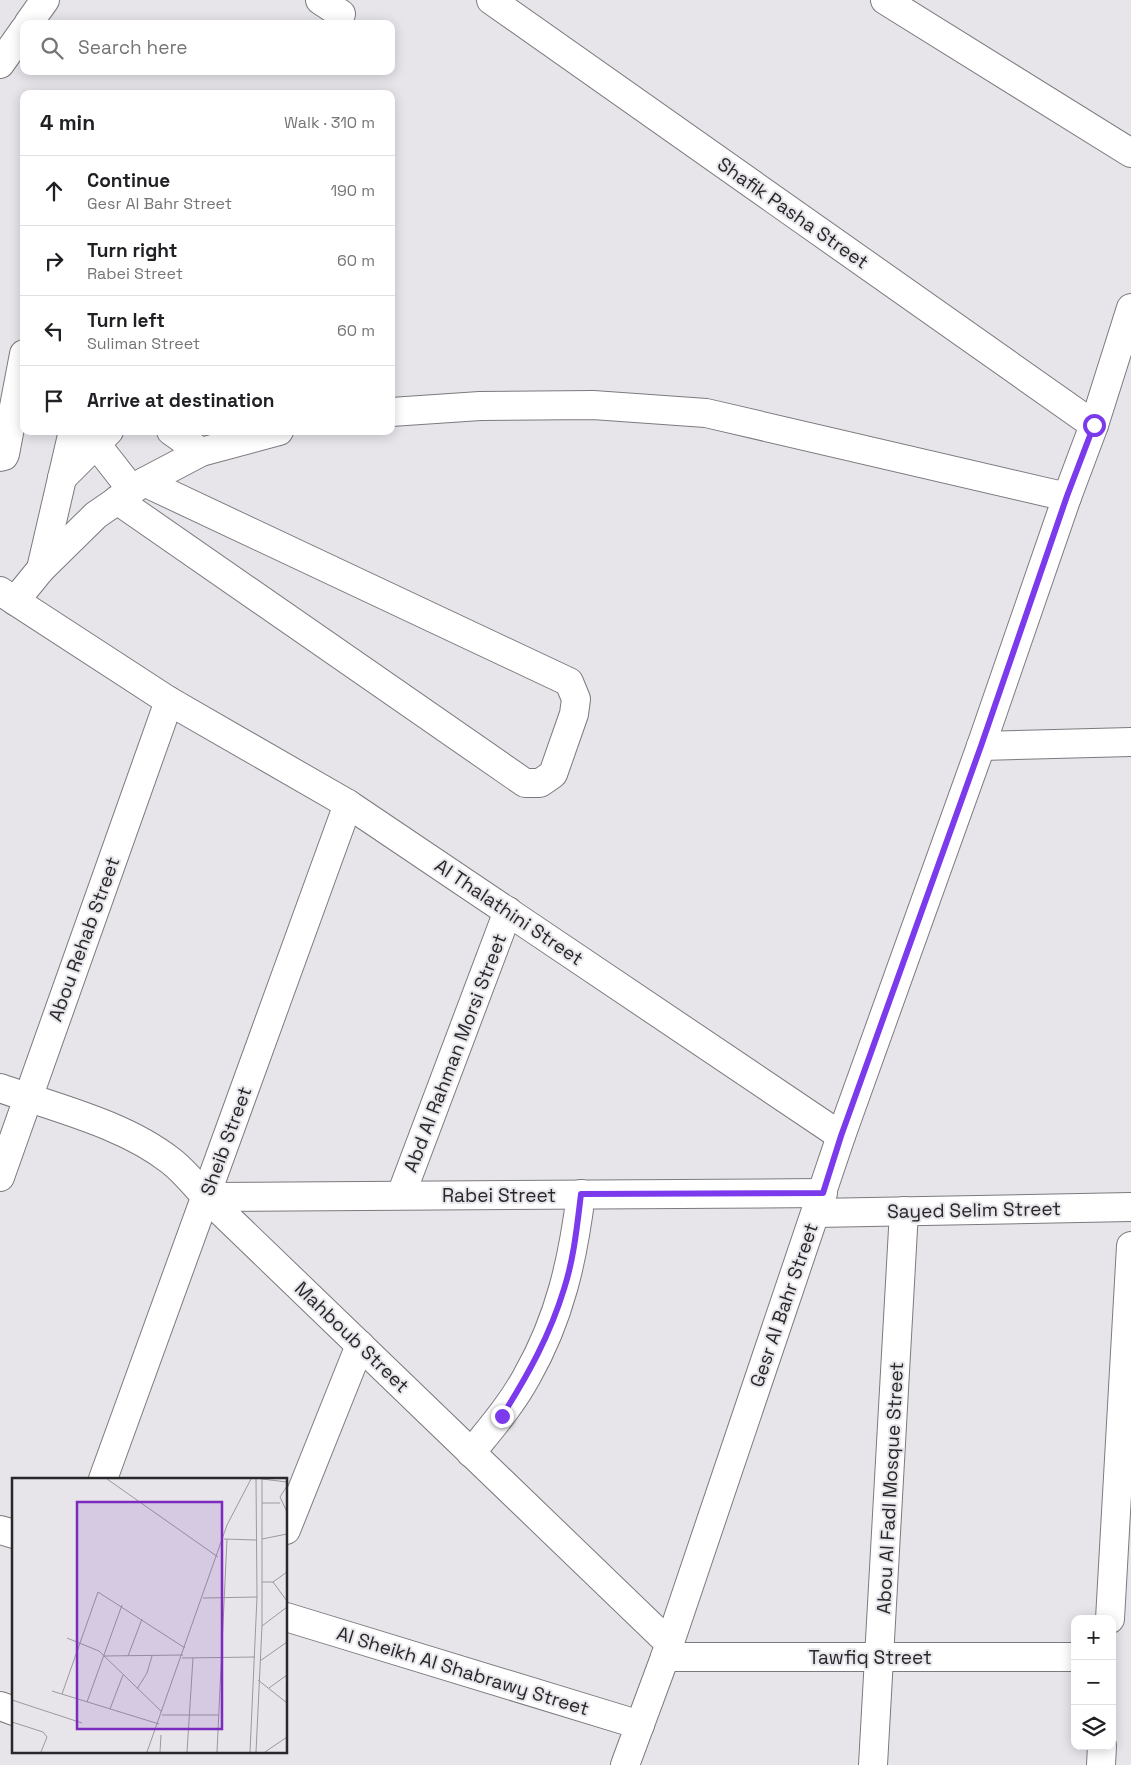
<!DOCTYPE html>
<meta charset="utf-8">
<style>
:root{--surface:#fff;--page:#f6f6f6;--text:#202124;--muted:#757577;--line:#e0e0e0}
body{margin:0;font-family:"Space Grotesk",sans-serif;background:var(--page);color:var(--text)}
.controls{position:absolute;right:15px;bottom:15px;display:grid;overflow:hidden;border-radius:10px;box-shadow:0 2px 12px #0003}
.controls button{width:45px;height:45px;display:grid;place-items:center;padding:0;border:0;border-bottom:1px solid var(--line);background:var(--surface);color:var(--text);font:25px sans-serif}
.stop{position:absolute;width:15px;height:15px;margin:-11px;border:4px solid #7c3aed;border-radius:50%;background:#fff}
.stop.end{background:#7c3aed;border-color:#fff;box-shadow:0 1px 5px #0008}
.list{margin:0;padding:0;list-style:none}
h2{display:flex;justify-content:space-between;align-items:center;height:65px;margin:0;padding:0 20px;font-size:21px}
h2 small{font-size:16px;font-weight:400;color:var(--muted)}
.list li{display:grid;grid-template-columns:32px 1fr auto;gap:15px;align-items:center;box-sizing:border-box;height:70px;padding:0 20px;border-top:1px solid var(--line)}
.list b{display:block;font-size:19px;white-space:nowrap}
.list p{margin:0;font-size:16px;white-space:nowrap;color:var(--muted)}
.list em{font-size:16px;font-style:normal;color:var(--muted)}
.icon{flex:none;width:28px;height:28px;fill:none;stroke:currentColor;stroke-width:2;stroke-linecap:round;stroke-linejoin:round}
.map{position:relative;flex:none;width:1131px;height:1765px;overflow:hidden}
.search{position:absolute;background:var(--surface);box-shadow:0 2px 12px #0003;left:20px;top:20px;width:375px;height:55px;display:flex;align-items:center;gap:12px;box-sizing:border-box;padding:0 18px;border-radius:10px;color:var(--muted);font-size:19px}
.panel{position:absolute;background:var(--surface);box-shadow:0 2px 12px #0003;left:20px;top:90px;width:375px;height:345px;border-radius:10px}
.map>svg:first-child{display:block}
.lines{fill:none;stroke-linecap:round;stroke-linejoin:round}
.minor-casing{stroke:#7b7a7e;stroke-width:30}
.major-casing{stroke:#7b7a7e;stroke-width:30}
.minor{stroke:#fff;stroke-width:28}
.major{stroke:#fff;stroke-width:28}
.route{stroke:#7c3aed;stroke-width:6}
.labels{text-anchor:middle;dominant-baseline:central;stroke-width:4;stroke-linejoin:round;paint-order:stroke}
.street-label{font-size:19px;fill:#282729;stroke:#e7e5ea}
.inset-road{fill:none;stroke:#9b999d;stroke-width:1}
.view{fill:#7b2cbf;fill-opacity:0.15;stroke:#7b2cbf;stroke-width:2.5}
.inset-edge{fill:none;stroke:#282729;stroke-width:2.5}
</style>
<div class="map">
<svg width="1131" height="1765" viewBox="0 0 1131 1765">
<rect width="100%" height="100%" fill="#e7e5ea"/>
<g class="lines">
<g class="minor-casing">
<g id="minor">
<polyline points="320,0 341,14"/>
<polyline points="491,0 1094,425"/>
<polyline points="885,0 1131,153"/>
<polyline points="28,24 45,0"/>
<polyline points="0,64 24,30"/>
<polyline points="391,412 480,406 593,405 706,413 1067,497"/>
<polyline points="171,431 201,452"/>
<polyline points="96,444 132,490"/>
<polyline points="0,457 4,456 5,454 24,354"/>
<polyline points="62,478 109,431"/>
<polyline points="117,500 525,783 540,783 553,774 574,714 576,699 569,682 144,482"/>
<polyline points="41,569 73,431"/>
<polyline points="0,591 169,701 348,804 841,1136"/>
<polyline points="15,601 41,569 96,515 144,482 201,452 279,431"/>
<polyline points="981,746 1131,742"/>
<path d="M0 1088C56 1108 124 1124 171 1161 184 1171 195 1185 206 1197L669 1643"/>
<polyline points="0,1177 169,701"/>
<polyline points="401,1195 508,911"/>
<polyline points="206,1197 823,1193"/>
<polyline points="816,1213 1131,1207"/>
<path d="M471 1453C491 1428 512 1404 527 1376 560 1318 573 1259 581 1194"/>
<polyline points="103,1479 348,804"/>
<polyline points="0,1530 14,1534"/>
<polyline points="286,1530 360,1345"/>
<polyline points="286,1617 640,1725"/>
<polyline points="1110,1619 1131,1246"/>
<polyline points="665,1657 1075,1657"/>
<polyline points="0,1706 14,1711"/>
<polyline points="873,1765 904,1211"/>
<polyline points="1101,1765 1102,1746"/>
</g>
</g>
<g class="major-casing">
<polyline id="major" points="625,1765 665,1657 841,1136 981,746 1067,497 1094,425 1131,308"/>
</g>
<use href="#minor" class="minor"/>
<use href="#major" class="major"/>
</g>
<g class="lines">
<path class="route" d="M502 1416C528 1375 550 1335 564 1289 574 1258 577 1226 581 1194L823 1193 841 1136 981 746 1067 496 1094 425"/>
</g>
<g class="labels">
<g class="street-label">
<text transform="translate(793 213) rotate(35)">Shafik Pasha Street</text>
<text transform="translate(509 912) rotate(34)">Al Thalathini Street</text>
<text transform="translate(84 939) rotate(-70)">Abou Rehab Street</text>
<text transform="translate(455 1053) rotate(-69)">Abd Al Rahman Morsi Street</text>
<text transform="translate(226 1141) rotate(-70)">Sheib Street</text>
<text x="499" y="1195">Rabei Street</text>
<text transform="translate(974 1210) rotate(-1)">Sayed Selim Street</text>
<text transform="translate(784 1305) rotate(-71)">Gesr Al Bahr Street</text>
<text transform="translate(352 1337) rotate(44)">Mahboub Street</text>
<text transform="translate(890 1488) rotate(-87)">Abou Al Fadl Mosque Street</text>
<text x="870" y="1657">Tawfiq Street</text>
<text transform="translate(463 1671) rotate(17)">Al Sheikh Al Shabrawy Street</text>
</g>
</g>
<g transform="translate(12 1478)">
<rect width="275" height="275" fill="#e7e5ea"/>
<path class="inset-road" d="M95 1 206 79M250 1 275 4M275 8 268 19 275 34M250 25H268M212 61 244 62M250 61 275 56M250 104H261L275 123M261 104 275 94M191 120 245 119M250 148 275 129M55 160 87 173 150 234M92 178 171 177M116 178 130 141M170 180 243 179M248 183 275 164M246 202 275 225M257 210 275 197M125 211 135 195 140 178M40 213 147 246M50 216 86 114 173 170M0 222 70 245M75 224 110 127M98 231 111 197M150 237H207M0 244 31 254 35 259 29 274M135 274 215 47 239 1M148 274 149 257M175 274 181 180M205 274 215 61M238 274 245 119 244 1M244 274 250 148V1M253 274 275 259"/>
<path class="view" d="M65 24H210V251H65Z"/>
<rect width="275" height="275" class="inset-edge"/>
</g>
</svg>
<div class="controls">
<button>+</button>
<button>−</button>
<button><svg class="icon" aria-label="layers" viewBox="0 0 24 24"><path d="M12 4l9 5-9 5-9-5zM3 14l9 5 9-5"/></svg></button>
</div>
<div class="stop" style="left:1094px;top:425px"></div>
<div class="stop end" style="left:502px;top:1416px"></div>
<div class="search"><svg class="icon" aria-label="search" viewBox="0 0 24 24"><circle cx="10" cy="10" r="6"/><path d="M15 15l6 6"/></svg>Search here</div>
<section class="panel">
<h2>4 min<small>Walk · 310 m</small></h2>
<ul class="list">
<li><svg class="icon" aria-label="ahead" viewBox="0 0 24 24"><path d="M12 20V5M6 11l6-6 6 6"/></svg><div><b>Continue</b><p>Gesr Al Bahr Street</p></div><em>190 m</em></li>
<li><svg class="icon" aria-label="right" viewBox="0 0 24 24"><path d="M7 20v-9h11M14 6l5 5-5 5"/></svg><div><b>Turn right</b><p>Rabei Street</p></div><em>60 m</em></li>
<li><svg class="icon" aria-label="left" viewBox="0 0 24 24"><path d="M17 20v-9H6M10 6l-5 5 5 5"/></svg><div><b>Turn left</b><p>Suliman Street</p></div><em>60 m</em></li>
<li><svg class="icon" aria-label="arrive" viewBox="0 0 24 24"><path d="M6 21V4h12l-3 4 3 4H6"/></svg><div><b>Arrive at destination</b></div></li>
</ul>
</section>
</div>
